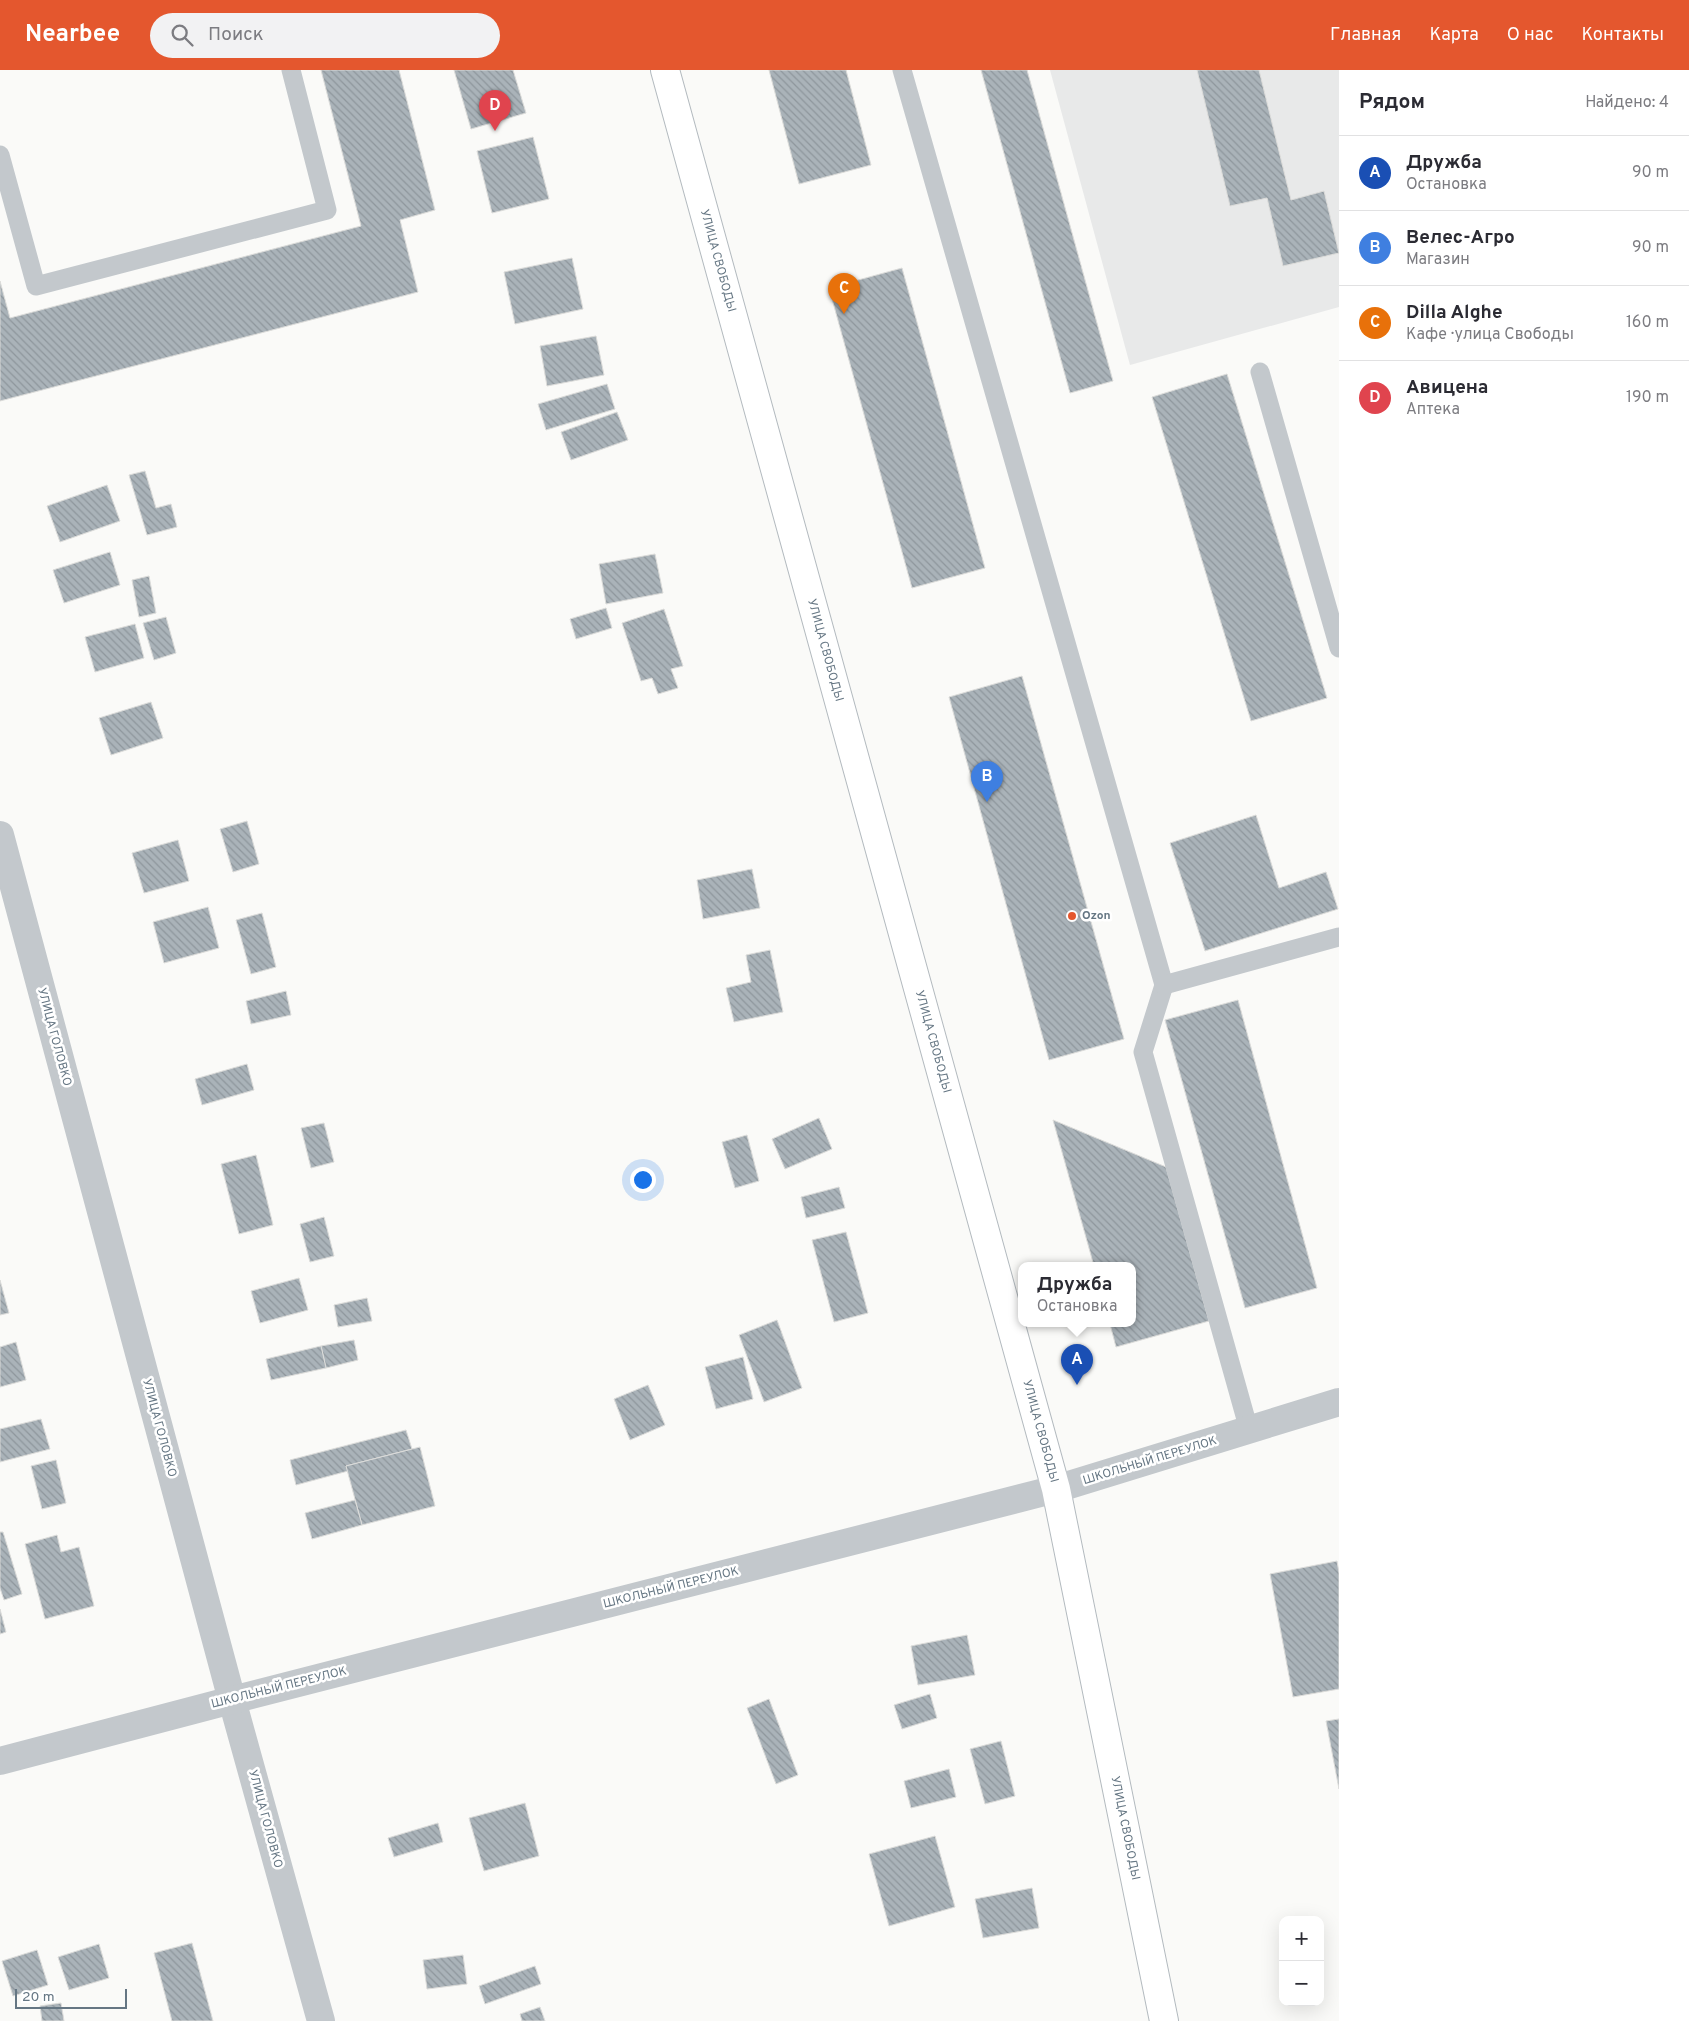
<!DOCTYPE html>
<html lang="ru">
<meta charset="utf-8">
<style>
:root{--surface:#fff;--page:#f2f2f3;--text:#2b2b33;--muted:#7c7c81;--line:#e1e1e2;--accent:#e4572e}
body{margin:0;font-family:Overpass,sans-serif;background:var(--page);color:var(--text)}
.controls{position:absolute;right:15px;bottom:15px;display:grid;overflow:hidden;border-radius:10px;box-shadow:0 5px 20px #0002}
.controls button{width:45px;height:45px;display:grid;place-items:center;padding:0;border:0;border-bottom:1px solid var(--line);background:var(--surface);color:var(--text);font:25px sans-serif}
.scale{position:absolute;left:15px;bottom:12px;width:112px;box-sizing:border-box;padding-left:5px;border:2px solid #657683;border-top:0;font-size:14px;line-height:18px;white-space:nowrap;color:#657683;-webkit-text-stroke:4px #fff;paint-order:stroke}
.you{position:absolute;left:642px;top:1109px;width:18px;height:18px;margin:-12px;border:4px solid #fff;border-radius:50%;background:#1a73e8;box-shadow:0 0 0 8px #1a73e833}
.badge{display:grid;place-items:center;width:32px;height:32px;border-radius:50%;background:var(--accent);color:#fff;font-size:16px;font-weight:700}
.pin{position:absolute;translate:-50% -41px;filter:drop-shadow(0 1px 2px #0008)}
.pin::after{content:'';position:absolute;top:26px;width:18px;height:15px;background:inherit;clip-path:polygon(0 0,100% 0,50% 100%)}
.popup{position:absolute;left:1018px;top:1192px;width:118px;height:65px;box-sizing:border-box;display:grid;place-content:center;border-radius:10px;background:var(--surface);filter:drop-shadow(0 1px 4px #0005);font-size:16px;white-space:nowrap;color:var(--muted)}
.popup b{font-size:19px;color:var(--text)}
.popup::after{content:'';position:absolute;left:50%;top:100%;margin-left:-10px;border:10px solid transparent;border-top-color:var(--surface)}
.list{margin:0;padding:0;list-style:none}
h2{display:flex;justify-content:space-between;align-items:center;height:65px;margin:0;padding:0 20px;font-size:21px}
h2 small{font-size:16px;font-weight:400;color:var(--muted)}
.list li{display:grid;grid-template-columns:32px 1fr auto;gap:15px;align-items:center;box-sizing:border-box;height:75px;padding:0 20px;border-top:1px solid var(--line)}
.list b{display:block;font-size:19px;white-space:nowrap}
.list p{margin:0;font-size:16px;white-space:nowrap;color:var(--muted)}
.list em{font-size:16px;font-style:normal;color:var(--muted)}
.icon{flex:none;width:28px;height:28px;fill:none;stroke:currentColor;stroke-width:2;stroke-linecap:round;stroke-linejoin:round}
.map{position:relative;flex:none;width:1339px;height:1951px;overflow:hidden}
header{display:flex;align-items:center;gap:30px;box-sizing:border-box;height:70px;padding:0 25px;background:var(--accent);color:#fff}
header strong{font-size:24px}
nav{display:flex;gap:28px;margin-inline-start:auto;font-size:18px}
.search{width:350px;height:45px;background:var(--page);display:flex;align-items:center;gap:12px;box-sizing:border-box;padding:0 18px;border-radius:28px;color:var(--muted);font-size:19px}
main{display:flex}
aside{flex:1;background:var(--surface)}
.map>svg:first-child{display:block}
.built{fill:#e8e9e9}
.building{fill:url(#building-back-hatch);stroke:#dcdcda}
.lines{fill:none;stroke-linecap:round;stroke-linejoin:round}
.secondary-casing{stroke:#b3babf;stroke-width:30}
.lane{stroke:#c3c8cc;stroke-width:19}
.street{stroke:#c3c8cc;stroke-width:28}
.secondary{stroke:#fff;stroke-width:28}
.poi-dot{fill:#e4572e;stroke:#fff;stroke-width:2}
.labels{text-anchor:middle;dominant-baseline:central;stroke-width:5;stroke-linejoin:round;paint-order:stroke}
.street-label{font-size:12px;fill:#657683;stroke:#fff}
.poi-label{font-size:12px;font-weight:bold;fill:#657683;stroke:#fff;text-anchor:start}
</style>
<header>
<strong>Nearbee</strong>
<div class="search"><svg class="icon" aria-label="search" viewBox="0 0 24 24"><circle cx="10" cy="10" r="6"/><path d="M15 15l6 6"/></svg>Поиск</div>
<nav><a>Главная</a><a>Карта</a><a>О нас</a><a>Контакты</a></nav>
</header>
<main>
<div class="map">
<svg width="1339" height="1951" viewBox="0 0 1339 1951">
<defs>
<pattern id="building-back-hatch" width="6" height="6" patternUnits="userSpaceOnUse" patternTransform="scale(1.25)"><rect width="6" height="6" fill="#aab3b9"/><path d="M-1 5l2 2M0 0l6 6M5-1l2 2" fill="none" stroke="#8e969c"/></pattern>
</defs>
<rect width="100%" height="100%" fill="#fafaf8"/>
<polygon class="built" points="1050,0 1339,0 1339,237 1130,295"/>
<g class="building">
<polygon points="321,0 399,0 435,140 400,150 418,222 0,331 0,211 10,248 361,156"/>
<polygon points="454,0 513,0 526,43 471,59"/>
<polygon points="769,0 846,0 871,95 799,114"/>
<polygon points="981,0 1027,0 1113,311 1070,323"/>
<polygon points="1197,0 1259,0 1291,130 1324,121 1339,183 1283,196 1267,128 1230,136"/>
<polygon points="533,67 549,129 492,143 477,81"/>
<polygon points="572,188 583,239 515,254 504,202"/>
<polygon points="902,198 985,498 912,518 829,218"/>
<polygon points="596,266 604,305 547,316 540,276"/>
<polygon points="1227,304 1327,628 1251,651 1152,327"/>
<polygon points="607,314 615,339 546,360 538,334"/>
<polygon points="617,342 628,370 571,390 561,362"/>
<polygon points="145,401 156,438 171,434 177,457 147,465 129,405"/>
<polygon points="107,415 120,451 60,472 47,436"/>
<polygon points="110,482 120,515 64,533 53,500"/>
<polygon points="655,484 663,523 606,534 599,494"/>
<polygon points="149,506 156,543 139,547 132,510"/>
<polygon points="606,538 612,558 576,569 570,549"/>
<polygon points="664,539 683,596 671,599 678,618 658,624 652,608 641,611 622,553"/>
<polygon points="166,547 176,583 154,590 143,553"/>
<polygon points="135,554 144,588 95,602 85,567"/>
<polygon points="1022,606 1124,969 1049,990 949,627"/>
<polygon points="151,632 163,668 111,685 99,648"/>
<polygon points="1256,745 1279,818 1326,802 1338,839 1205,881 1170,773"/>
<polygon points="247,751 259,794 233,802 220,759"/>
<polygon points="178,770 189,811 144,823 132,783"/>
<polygon points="752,799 760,838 703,849 697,810"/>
<polygon points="208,837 219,878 164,893 153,852"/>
<polygon points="262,843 276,897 251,904 236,850"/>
<polygon points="770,880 783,942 734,952 726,918 751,912 746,885"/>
<polygon points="286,921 291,945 251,954 246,931"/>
<polygon points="1238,930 1317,1218 1245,1238 1165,950"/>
<polygon points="247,994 254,1020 202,1035 195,1009"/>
<polygon points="819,1048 832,1079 785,1099 772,1069"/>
<polygon points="1053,1050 1166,1097 1209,1251 1116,1277 1110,1254 1132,1254 1132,1196 1094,1196"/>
<polygon points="324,1053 334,1092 311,1098 301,1058"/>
<polygon points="747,1065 759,1111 735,1118 722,1072"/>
<polygon points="256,1085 273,1155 239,1164 221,1094"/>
<polygon points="839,1117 845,1138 806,1148 801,1127"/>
<polygon points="324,1147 334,1186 310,1192 300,1154"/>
<polygon points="846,1162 868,1243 834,1252 812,1170"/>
<polygon points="299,1208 308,1240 260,1253 251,1221"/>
<polygon points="0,1210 9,1243 0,1245"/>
<polygon points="367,1228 372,1251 338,1257 334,1235"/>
<polygon points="777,1250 802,1318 764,1332 739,1265"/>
<polygon points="354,1270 358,1290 326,1298 321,1276"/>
<polygon points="16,1272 26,1310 0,1317 0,1277"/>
<polygon points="321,1276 326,1298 271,1310 266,1289"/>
<polygon points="743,1287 753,1329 716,1339 705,1297"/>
<polygon points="648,1315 665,1355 630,1370 614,1329"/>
<polygon points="41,1349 50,1379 0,1392 0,1359"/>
<polygon points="406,1360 412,1379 346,1396 348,1401 296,1415 290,1390"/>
<polygon points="420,1377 435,1436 362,1455 346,1396"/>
<polygon points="56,1390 66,1433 42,1439 31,1396"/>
<polygon points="355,1430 362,1455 312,1469 305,1443"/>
<polygon points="0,1462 3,1462 22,1524 4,1530 0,1518"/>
<polygon points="57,1465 61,1482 79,1477 94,1536 45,1549 25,1474"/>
<polygon points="1337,1491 1339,1503 1339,1619 1293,1627 1270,1504"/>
<polygon points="0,1539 6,1562 0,1564"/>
<polygon points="967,1565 975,1605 918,1615 911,1576"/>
<polygon points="930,1624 937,1648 902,1659 894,1635"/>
<polygon points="769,1629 798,1705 776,1714 747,1638"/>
<polygon points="1339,1649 1339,1719 1326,1651"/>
<polygon points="1001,1671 1015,1726 985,1734 970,1679"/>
<polygon points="949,1699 956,1727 911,1738 904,1711"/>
<polygon points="525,1733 539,1786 484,1801 469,1748"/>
<polygon points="438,1753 443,1772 394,1787 388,1768"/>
<polygon points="935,1766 955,1837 889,1856 869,1784"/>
<polygon points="1032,1818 1039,1858 983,1868 975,1829"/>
<polygon points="192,1873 213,1951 172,1951 154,1883"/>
<polygon points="99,1874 109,1908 69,1920 58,1887"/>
<polygon points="37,1880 48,1915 13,1926 2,1891"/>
<polygon points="463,1885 467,1914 427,1919 423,1890"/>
<polygon points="535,1896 541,1914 485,1934 479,1916"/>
<polygon points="61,1933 64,1951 42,1951 40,1936"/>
<polygon points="540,1937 545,1951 522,1951 520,1944"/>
</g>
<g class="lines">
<g class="secondary-casing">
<g id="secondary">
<path id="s1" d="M665 0 1056 1419 1164 1951"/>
</g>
</g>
<g class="lane">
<polyline points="902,0 1164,915 1143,982 1249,1360"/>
<polyline points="0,85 36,216 327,140 291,0"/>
<polyline points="1260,302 1339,578"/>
<polyline points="1164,915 1339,867"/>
</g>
<g class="street">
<polyline points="0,765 232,1630 321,1951"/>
<polyline points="0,1691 232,1630 1056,1419 1339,1332"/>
</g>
<use href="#secondary" class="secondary"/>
</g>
<circle class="poi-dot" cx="1072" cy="846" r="5"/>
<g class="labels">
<g class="street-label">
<text stroke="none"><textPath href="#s1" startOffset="198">УЛИЦА СВОБОДЫ</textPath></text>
<text stroke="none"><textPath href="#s1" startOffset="602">УЛИЦА СВОБОДЫ</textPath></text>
<text transform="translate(54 967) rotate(75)">УЛИЦА ГОЛОВКО</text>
<text stroke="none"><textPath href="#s1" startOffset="1008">УЛИЦА СВОБОДЫ</textPath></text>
<text transform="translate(159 1358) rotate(75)">УЛИЦА ГОЛОВКО</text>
<text stroke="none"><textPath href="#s1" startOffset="1412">УЛИЦА СВОБОДЫ</textPath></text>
<text transform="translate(1150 1391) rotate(-17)">ШКОЛЬНЫЙ ПЕРЕУЛОК</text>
<text transform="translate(671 1518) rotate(-14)">ШКОЛЬНЫЙ ПЕРЕУЛОК</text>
<text transform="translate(279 1618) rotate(-14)">ШКОЛЬНЫЙ ПЕРЕУЛОК</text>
<text transform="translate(265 1749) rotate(75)">УЛИЦА ГОЛОВКО</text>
<text stroke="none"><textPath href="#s1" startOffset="1818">УЛИЦА СВОБОДЫ</textPath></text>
</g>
<g class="poi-label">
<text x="1082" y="846">Ozon</text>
</g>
</g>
</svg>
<div class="controls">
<button>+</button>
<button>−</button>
</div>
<div class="scale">20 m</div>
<div class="you"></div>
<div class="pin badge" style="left:1077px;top:1315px;background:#1a4fb4">A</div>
<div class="popup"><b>Дружба</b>Остановка</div>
<div class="pin badge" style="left:987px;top:732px;background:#3f7fe0">B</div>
<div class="pin badge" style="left:844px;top:244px;background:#e8710a">C</div>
<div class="pin badge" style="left:495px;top:61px;background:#e0444e">D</div>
</div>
<aside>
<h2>Рядом<small>Найдено: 4</small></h2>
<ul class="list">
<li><span class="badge" style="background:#1a4fb4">A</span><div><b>Дружба</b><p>Остановка</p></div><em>90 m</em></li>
<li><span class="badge" style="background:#3f7fe0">B</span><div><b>Велес-Агро</b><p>Магазин</p></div><em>90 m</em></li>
<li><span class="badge" style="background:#e8710a">C</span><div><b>Dilla Alghe</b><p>Кафе · улица Свободы</p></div><em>160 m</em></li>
<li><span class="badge" style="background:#e0444e">D</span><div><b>Авицена</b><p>Аптека</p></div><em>190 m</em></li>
</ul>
</aside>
</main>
